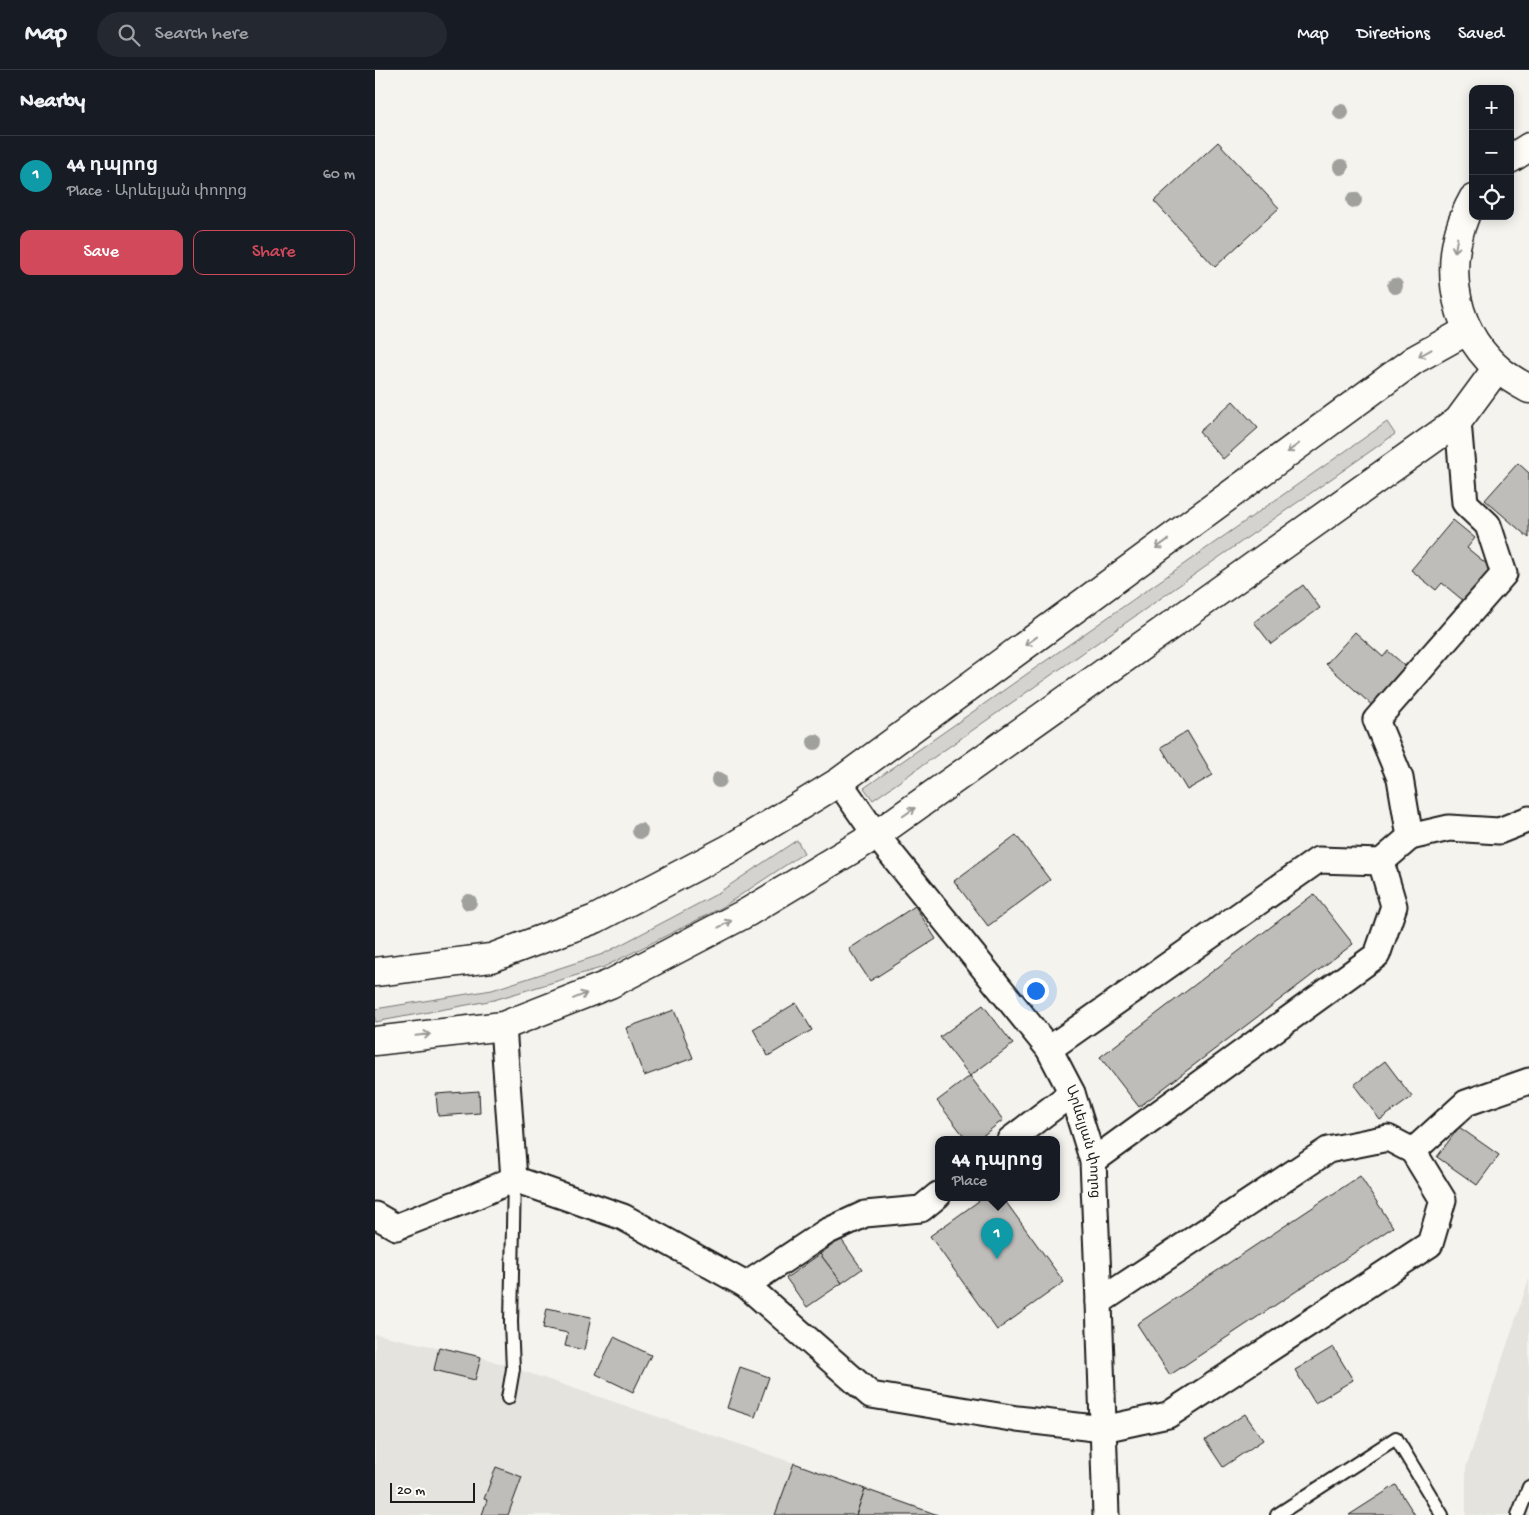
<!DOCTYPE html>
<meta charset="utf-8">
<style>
:root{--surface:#171b24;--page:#242831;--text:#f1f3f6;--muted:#9ea1a6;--line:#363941;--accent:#d1495b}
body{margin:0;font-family:"Gochi Hand","Noto Sans Armenian",sans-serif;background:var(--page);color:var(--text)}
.controls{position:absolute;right:15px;top:15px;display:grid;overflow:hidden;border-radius:10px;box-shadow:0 2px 12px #0003}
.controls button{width:45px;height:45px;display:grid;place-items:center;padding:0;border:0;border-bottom:1px solid var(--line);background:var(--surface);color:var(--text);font:25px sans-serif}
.scale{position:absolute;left:15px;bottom:12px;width:85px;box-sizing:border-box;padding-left:5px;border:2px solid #1c1c1c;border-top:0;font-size:14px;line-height:18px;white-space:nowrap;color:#1c1c1c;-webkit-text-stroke:4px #fdfcf7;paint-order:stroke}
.you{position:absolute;left:660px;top:920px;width:18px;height:18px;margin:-12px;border:4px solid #fff;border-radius:50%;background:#1a73e8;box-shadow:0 0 0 8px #1a73e833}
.badge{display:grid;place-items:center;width:32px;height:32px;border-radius:50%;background:var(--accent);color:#fff;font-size:16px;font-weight:700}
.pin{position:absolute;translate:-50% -41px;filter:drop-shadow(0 1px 2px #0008)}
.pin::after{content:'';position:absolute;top:26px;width:18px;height:15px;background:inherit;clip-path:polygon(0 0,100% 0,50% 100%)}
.popup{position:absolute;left:560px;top:1066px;width:125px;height:65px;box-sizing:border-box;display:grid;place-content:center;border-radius:10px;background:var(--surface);filter:drop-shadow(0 1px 4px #0005);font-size:16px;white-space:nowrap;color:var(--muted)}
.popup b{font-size:19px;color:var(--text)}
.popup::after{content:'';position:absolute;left:50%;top:100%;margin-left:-10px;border:10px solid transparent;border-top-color:var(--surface)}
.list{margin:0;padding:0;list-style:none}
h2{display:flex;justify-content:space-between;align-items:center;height:65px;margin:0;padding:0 20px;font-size:21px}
h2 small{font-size:16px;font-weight:400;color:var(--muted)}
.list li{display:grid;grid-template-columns:32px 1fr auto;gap:15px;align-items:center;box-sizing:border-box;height:80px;padding:0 20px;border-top:1px solid var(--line)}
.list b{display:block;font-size:19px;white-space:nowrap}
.list p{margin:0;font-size:16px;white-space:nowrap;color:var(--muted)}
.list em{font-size:16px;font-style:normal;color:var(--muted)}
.actions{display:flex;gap:10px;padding:15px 20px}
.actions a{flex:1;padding:11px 0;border:1px solid var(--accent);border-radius:10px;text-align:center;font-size:18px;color:var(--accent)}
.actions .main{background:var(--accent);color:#fff}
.icon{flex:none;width:28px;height:28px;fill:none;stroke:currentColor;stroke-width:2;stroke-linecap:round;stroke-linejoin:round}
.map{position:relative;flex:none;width:1154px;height:1445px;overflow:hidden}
header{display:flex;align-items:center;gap:30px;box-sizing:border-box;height:70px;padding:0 25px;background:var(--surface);border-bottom:1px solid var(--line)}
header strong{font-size:24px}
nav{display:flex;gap:28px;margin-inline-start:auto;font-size:18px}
.search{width:350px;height:45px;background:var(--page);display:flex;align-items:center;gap:12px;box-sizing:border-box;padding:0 18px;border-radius:28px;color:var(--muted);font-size:19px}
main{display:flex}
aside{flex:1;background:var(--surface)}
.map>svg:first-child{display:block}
.built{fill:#e4e3de}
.green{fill:#d4d3cf;stroke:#787876}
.building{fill:#bebdba;stroke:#1c1c1c}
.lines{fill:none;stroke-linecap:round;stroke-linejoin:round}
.service-casing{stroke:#1c1c1c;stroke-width:16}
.minor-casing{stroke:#1c1c1c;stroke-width:29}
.secondary-casing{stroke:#1c1c1c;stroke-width:31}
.service{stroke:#fdfcf7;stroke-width:12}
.minor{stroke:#fdfcf7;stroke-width:25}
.secondary{stroke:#fdfcf7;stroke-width:28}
.tree{fill:#a0a09d}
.oneway{stroke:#989794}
.labels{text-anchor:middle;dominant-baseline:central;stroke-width:5;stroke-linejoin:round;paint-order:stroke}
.street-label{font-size:14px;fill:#1c1c1c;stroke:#fdfcf7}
</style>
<header>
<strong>Map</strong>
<div class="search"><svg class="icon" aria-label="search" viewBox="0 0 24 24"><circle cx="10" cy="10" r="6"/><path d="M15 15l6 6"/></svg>Search here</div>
<nav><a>Map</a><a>Directions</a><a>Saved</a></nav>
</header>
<main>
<aside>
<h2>Nearby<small></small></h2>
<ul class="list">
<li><span class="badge" style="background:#0f9aa8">1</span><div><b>44 դպրոց</b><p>Place · Արևելյան փողոց</p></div><em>60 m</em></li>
</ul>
<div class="actions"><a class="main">Save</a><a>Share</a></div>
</aside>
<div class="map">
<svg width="1154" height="1445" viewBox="0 0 1154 1445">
<rect width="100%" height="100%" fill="#f4f3ee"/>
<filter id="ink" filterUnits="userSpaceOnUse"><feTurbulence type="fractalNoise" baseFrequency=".02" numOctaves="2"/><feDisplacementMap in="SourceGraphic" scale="10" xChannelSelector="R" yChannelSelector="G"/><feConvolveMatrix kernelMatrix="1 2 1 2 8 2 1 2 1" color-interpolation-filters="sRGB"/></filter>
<g filter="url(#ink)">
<g class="built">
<polygon points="1154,1209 1154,1445 1091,1445 1091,1398"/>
<polygon points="0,1264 106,1287 419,1393 564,1445 0,1445"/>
</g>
<g class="green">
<polygon points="1012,352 1020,364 498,730 489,718"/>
<polygon points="422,770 429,783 346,838 229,897 119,930 0,952 0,939 117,920 228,884 340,825"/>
</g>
<g class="building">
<polygon points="843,72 904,138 840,197 779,131"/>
<polygon points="858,331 883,358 848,389 824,362"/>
<polygon points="1143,393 1154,403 1154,468 1110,430"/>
<polygon points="1078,450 1100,468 1092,478 1118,499 1090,532 1067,513 1061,520 1036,500"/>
<polygon points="928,515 945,538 896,574 879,552"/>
<polygon points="980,562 1008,587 1013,581 1035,600 1000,638 951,594"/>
<polygon points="812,661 838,705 812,720 786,677"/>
<polygon points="641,765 675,810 613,856 579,811"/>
<polygon points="939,824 978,874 764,1037 725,987"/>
<polygon points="540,836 561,869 495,911 474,879"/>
<polygon points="421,933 437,960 393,986 378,959"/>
<polygon points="608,935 638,974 595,1006 565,967"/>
<polygon points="299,940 318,988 269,1006 251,958"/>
<polygon points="1010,991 1037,1027 1005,1050 979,1015"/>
<polygon points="595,1006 628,1050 602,1070 592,1070 562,1031"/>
<polygon points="104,1021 105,1043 63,1046 61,1024"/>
<polygon points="1084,1057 1124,1085 1102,1115 1062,1087"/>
<polygon points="985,1106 1018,1157 795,1305 762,1254"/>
<polygon points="608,1128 628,1128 689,1212 622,1260 555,1166"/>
<polygon points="466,1169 487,1199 467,1213 445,1184"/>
<polygon points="445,1184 467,1213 432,1237 411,1208"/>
<polygon points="172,1238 216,1247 209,1280 190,1276 193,1263 168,1258"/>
<polygon points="239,1267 276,1285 258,1322 221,1304"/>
<polygon points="64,1277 106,1287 100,1310 59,1300"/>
<polygon points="958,1277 978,1310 940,1333 920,1300"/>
<polygon points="365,1297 394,1307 380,1347 352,1338"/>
<polygon points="870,1344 888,1370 848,1397 830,1370"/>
<polygon points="419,1393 490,1419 481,1445 400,1445"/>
<polygon points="121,1397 147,1407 133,1445 107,1445 112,1430 109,1429"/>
<polygon points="1021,1415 1040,1445 974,1445"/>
<polygon points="490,1419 563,1445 481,1445"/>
</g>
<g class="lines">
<g class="service-casing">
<g id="service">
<polyline points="133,1328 138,1299 136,1252 139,1109"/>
<polyline points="902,1445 1021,1368 1067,1445"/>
<polyline points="1143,1445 1154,1417"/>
</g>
</g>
<g class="minor-casing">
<g id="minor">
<path id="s1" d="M464 712 501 765 674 979 697 1023 718 1091 724 1232 731 1445"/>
<polyline points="1035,767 1074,758 1124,761 1154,749"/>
<polyline points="1006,792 1035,767 1025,708 1001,650 1129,504 1113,455 1090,433 1083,351"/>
<polyline points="128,956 139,1109 248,1147 371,1215 496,1325 642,1349 728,1359 793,1345 1055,1174 1068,1130 1038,1081 1013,1068 953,1080 724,1232"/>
<polyline points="674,979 943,790 1006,792 1019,836 1002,885 718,1091"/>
<polyline points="635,1070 697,1023"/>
<polyline points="1038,1081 1091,1033 1154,1011"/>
<polyline points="0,1145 21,1157 96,1128 139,1109"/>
<polyline points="371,1215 451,1162 490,1144 546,1139 563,1125"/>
</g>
</g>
<g class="secondary-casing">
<g id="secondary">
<polyline points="1135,89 1154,77"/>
<path d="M1098 129C1067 185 1074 254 1122 298 1132 307 1143 313 1154 319"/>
<polyline points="0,902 116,888 220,849 354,779 464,712 1039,290 1093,260"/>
<polyline points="0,971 128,956 235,914 373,842 501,765 1083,351 1122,298"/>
</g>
</g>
<use href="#service" class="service"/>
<use href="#minor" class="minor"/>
<use href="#secondary" class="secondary"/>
</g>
<g class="tree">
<circle cx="966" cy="42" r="8"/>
<circle cx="966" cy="97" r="8"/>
<circle cx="979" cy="130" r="8"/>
<circle cx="1020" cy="216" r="8"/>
<circle cx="440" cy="672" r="8"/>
<circle cx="344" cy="710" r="8"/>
<circle cx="265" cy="761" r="8"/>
<circle cx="94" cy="832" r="8"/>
</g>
<defs><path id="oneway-shaft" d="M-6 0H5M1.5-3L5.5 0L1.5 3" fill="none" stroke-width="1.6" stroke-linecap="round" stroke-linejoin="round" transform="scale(1.25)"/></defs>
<g class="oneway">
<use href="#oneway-shaft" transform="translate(1081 175) rotate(100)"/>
<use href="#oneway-shaft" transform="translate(1050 283) rotate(151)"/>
<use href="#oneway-shaft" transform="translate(918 378) rotate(144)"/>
<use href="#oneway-shaft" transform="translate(787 474) rotate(144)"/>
<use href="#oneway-shaft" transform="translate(656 571) rotate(144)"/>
<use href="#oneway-shaft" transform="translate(534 742) rotate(-35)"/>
<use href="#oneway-shaft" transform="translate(350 854) rotate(-28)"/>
<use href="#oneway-shaft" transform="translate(205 926) rotate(-22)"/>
<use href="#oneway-shaft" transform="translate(48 965) rotate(-6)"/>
</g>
</g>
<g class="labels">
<g class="street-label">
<text stroke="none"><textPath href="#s1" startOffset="440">Արևելյան փողոց</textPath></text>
</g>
</g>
</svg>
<div class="controls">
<button>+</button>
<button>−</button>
<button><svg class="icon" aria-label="locate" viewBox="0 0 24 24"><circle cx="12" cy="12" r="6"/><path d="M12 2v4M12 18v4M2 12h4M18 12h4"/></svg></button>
</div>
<div class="scale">20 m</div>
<div class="you"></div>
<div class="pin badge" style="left:622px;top:1189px;background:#0f9aa8">1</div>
<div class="popup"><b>44 դպրոց</b>Place</div>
</div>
</main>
